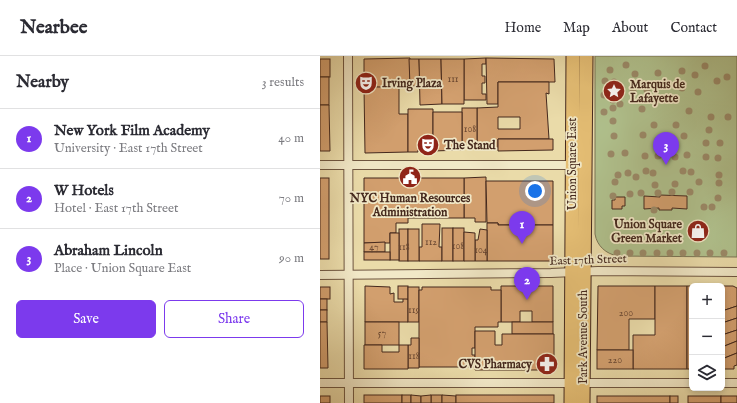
<!DOCTYPE html>
<meta charset="utf-8">
<style>
:root{--surface:#fff;--page:#f2f2f3;--text:#2b2b33;--muted:#7c7c81;--line:#e1e1e2;--accent:#7c3aed}
body{margin:0;font-family:"IM FELL English",serif;background:var(--page);color:var(--text)}
.controls{position:absolute;right:12px;bottom:12px;display:grid;overflow:hidden;border-radius:6px;box-shadow:0 2px 6px #0003}
.controls button{width:36px;height:36px;display:grid;place-items:center;padding:0;border:0;border-bottom:1px solid var(--line);background:var(--surface);color:var(--text);font:20px sans-serif}
.you{position:absolute;left:215px;top:135px;width:14px;height:14px;margin:-10px;border:3px solid #fff;border-radius:50%;background:#1a73e8;box-shadow:0 0 0 6px #1a73e833}
.badge{display:grid;place-items:center;width:26px;height:26px;border-radius:50%;background:var(--accent);color:#fff;font-size:13px;font-weight:700}
.pin{position:absolute;translate:-50% -33px;filter:drop-shadow(0 1px 2px #0008)}
.pin::after{content:'';position:absolute;top:21px;width:14px;height:12px;background:inherit;clip-path:polygon(0 0,100% 0,50% 100%)}
.list{margin:0;padding:0;list-style:none}
h2{display:flex;justify-content:space-between;align-items:center;height:52px;margin:0;padding:0 16px;font-size:17px}
h2 small{font-size:13px;font-weight:400;color:var(--muted)}
.list li{display:grid;grid-template-columns:26px 1fr auto;gap:12px;align-items:center;box-sizing:border-box;height:60px;padding:0 16px;border-top:1px solid var(--line)}
.list b{display:block;font-size:15px;white-space:nowrap}
.list p{margin:0;font-size:13px;white-space:nowrap;color:var(--muted)}
.list em{font-size:13px;font-style:normal;color:var(--muted)}
.actions{display:flex;gap:8px;padding:12px 16px}
.actions a{flex:1;padding:9px 0;border:1px solid var(--accent);border-radius:6px;text-align:center;font-size:14px;color:var(--accent)}
.actions .main{background:var(--accent);color:#fff}
.icon{flex:none;width:22px;height:22px;fill:none;stroke:currentColor;stroke-width:2;stroke-linecap:round;stroke-linejoin:round}
.map{position:relative;flex:none;width:417px;height:347px;overflow:hidden}
header{display:flex;align-items:center;gap:24px;box-sizing:border-box;height:56px;padding:0 20px;background:var(--surface);border-bottom:1px solid var(--line)}
header strong{font-size:19px}
nav{display:flex;gap:22px;margin-inline-start:auto;font-size:14px}
main{display:flex}
aside{flex:1;background:var(--surface)}
.map>svg:first-child{display:block}
.green{fill:#b0c18d;stroke:#7a7455}
.building{fill:#d29f6e;stroke:#44281d;fill-rule:evenodd}
.lines{fill:none;stroke-linecap:round;stroke-linejoin:round}
.street-casing{stroke:#6e5540;stroke-width:10}
.primary-casing{stroke:#44281d;stroke-width:15}
.street{stroke:#f1e8c7;stroke-width:8}
.primary{stroke:#e5be74;stroke-width:13}
.tree{fill:#9b8a68}
.labels{text-anchor:middle;dominant-baseline:central;stroke-width:3.5;stroke-linejoin:round;paint-order:stroke}
.number-label{font-size:10px;fill:#684631}
.poi-label{font-size:12px;font-weight:bold;fill:#44281d;stroke:#f1e8c7;text-anchor:start}
.street-label{font-size:12px;fill:#44281d;stroke:#f1e8c7}
</style>
<header>
<strong>Nearbee</strong>
<nav><a>Home</a><a>Map</a><a>About</a><a>Contact</a></nav>
</header>
<main>
<aside>
<h2>Nearby<small>3 results</small></h2>
<ul class="list">
<li><span class="badge">1</span><div><b>New York Film Academy</b><p>University · East 17th Street</p></div><em>40 m</em></li>
<li><span class="badge">2</span><div><b>W Hotels</b><p>Hotel · East 17th Street</p></div><em>70 m</em></li>
<li><span class="badge">3</span><div><b>Abraham Lincoln</b><p>Place · Union Square East</p></div><em>90 m</em></li>
</ul>
<div class="actions"><a class="main">Save</a><a>Share</a></div>
</aside>
<div class="map">
<svg width="417" height="347" viewBox="0 0 417 347">
<rect width="100%" height="100%" fill="#eadba9"/>
<filter id="stains"><feTurbulence type="fractalNoise" baseFrequency=".005" numOctaves="4"/><feColorMatrix values="0 0 0 0 .2 0 0 0 0 .09 0 0 0 0 .02 0 0 0 .5 -.17"/></filter>
<radialGradient id="worn" r=".72"><stop offset=".6" stop-color="#630" stop-opacity="0"/><stop offset="1" stop-color="#630" stop-opacity=".3"/></radialGradient>
<path class="green" d="M275 0H417V201L298 200C286 198 277 190 275 178Z"/>
<g class="building">
<polygon points="90,2 90,32 44,31 44,3"/>
<polygon points="166,2 166,8 162,8 162,20 165,20 165,27 162,27 162,38 166,38 166,44 144,44 144,3"/>
<polygon points="166,2 234,3 235,26 178,26 178,48 167,48"/>
<rect x="0" y="3" width="10" height="18"/>
<polygon points="89,3 99,3 100,30 90,30"/>
<polygon points="99,3 121,3 122,48 100,49"/>
<polygon points="121,3 144,3 144,48 122,48"/>
<rect x="0" y="21" width="9" height="28"/>
<path d="M178 26H229V38L226 37 229 83H178V93L157 91V52L178 51ZM178 61H200V73H178Z"/>
<polygon points="44,31 79,31 79,58 88,58 88,96 45,97"/>
<polygon points="0,49 9,49 10,95 0,95"/>
<rect x="142" y="52" width="15" height="39"/>
<polygon points="88,53 113,53 113,93 98,94 98,96 88,96"/>
<polygon points="113,56 142,56 142,94 113,95"/>
<polygon points="178,83 233,83 233,94 178,95"/>
<polygon points="166,121 166,166 155,166 155,162 144,162 144,122"/>
<rect x="0" y="122" width="9" height="81"/>
<polygon points="44,122 144,122 144,162 88,162 88,167 76,167 76,177 70,177 70,187 44,187"/>
<polygon points="166,125 233,125 233,169 178,169 178,167 167,167"/>
<polygon points="340,139 367,140 367,153 352,152 352,154 339,154 339,152 324,153 324,140 340,141"/>
<polygon points="295,141 305,141 305,150 302,150 302,153 292,153 292,144 295,144"/>
<polygon points="167,167 178,167 178,169 233,169 233,205 167,205"/>
<polygon points="102,168 120,168 119,191 122,191 122,205 99,205 99,191 102,191"/>
<rect x="122" y="172" width="11" height="33"/>
<rect x="133" y="172" width="11" height="33"/>
<rect x="79" y="173" width="9" height="32"/>
<rect x="88" y="173" width="11" height="32"/>
<polygon points="160,173 167,174 167,205 155,205 155,184 158,184"/>
<polygon points="144,176 155,177 155,205 144,205"/>
<rect x="70" y="177" width="9" height="27"/>
<polygon points="65,186 65,196 44,196 44,187"/>
<rect x="44" y="196" width="26" height="8"/>
<polygon points="45,230 70,231 70,238 74,237 74,246 83,246 83,242 88,243 88,266 45,266"/>
<rect x="78" y="230" width="10" height="13"/>
<polygon points="181,230 233,230 233,266 212,266 212,255 200,255 200,266 181,266"/>
<polygon points="278,230 335,230 335,263 309,263 309,294 277,294"/>
<polygon points="335,230 367,230 367,313 313,313 313,279 335,279"/>
<polygon points="367,230 380,230 372,230 372,313 367,313"/>
<polygon points="402,230 413,230 417,232 417,250 402,255"/>
<rect x="0" y="231" width="10" height="12"/>
<rect x="88" y="231" width="11" height="35"/>
<polygon points="102,231 171,231 171,234 181,234 181,266 178,266 178,271 155,271 155,292 152,292 152,299 155,299 155,311 99,311 99,234 102,234"/>
<rect x="0" y="243" width="7" height="11"/>
<polygon points="417,250 417,262 402,267 402,255"/>
<rect x="0" y="254" width="7" height="12"/>
<polygon points="417,262 417,274 402,279 402,267"/>
<polygon points="0,266 7,266 8,312 0,312"/>
<rect x="45" y="266" width="34" height="23"/>
<rect x="192" y="266" width="41" height="12"/>
<polygon points="417,274 417,285 402,291 402,279"/>
<polygon points="155,275 175,275 175,289 182,289 182,278 234,278 234,314 155,314"/>
<polygon points="91,282 99,282 99,312 88,312 88,289 91,289"/>
<polygon points="417,285 417,297 402,303 402,291"/>
<polygon points="44,289 62,289 62,296 79,296 79,289 88,289 88,313 44,313"/>
<rect x="277" y="294" width="36" height="19"/>
<polygon points="417,297 417,309 414,310 414,313 402,313 402,303"/>
<rect x="44" y="339" width="38" height="8"/>
<rect x="82" y="339" width="9" height="8"/>
<polygon points="91,339 101,340 101,347 91,347"/>
<rect x="111" y="339" width="11" height="8"/>
<polygon points="111,339 111,347 101,347 101,340"/>
<polygon points="122,339 136,340 136,347 122,347"/>
<rect x="136" y="339" width="98" height="8"/>
<rect x="0" y="340" width="10" height="7"/>
<rect x="277" y="340" width="73" height="7"/>
<rect x="350" y="340" width="8" height="7"/>
<rect x="368" y="340" width="33" height="7"/>
<rect x="401" y="340" width="16" height="7"/>
</g>
<g class="lines">
<g class="street-casing">
<g id="street">
<polyline points="28,0 29,347"/>
<polyline points="0,109 256,109"/>
<polyline points="0,219 231,217 278,215 417,216"/>
<polyline points="0,327 372,327"/>
<polyline points="402,327 417,327"/>
</g>
</g>
<g class="primary-casing">
<g id="primary">
<polyline points="251,347 253,0"/>
<polyline points="263,347 266,0"/>
</g>
</g>
<use href="#street" class="street"/>
<use href="#primary" class="primary"/>
</g>
<g class="tree">
<circle cx="306" cy="9" r="3.5"/>
<circle cx="385" cy="10" r="3.5"/>
<circle cx="290" cy="14" r="3.5"/>
<circle cx="362" cy="15" r="3.5"/>
<circle cx="338" cy="17" r="3.5"/>
<circle cx="315" cy="18" r="3.5"/>
<circle cx="375" cy="19" r="3.5"/>
<circle cx="407" cy="21" r="3.5"/>
<circle cx="285" cy="25" r="3.5"/>
<circle cx="397" cy="25" r="3.5"/>
<circle cx="294" cy="26" r="3.5"/>
<circle cx="362" cy="32" r="3.5"/>
<circle cx="327" cy="34" r="3.5"/>
<circle cx="313" cy="36" r="3.5"/>
<circle cx="378" cy="36" r="3.5"/>
<circle cx="284" cy="39" r="3.5"/>
<circle cx="293" cy="44" r="3.5"/>
<circle cx="300" cy="48" r="3.5"/>
<circle cx="293" cy="52" r="3.5"/>
<circle cx="322" cy="53" r="3.5"/>
<circle cx="369" cy="55" r="3.5"/>
<circle cx="284" cy="56" r="3.5"/>
<circle cx="391" cy="61" r="3.5"/>
<circle cx="408" cy="61" r="3.5"/>
<circle cx="293" cy="65" r="3.5"/>
<circle cx="334" cy="69" r="3.5"/>
<circle cx="356" cy="69" r="3.5"/>
<circle cx="389" cy="74" r="3.5"/>
<circle cx="323" cy="79" r="3.5"/>
<circle cx="294" cy="80" r="3.5"/>
<circle cx="364" cy="80" r="3.5"/>
<circle cx="352" cy="82" r="3.5"/>
<circle cx="338" cy="84" r="3.5"/>
<circle cx="386" cy="87" r="3.5"/>
<circle cx="400" cy="87" r="3.5"/>
<circle cx="305" cy="97" r="3.5"/>
<circle cx="291" cy="98" r="3.5"/>
<circle cx="367" cy="99" r="3.5"/>
<circle cx="325" cy="100" r="3.5"/>
<circle cx="338" cy="100" r="3.5"/>
<circle cx="355" cy="101" r="3.5"/>
<circle cx="386" cy="101" r="3.5"/>
<circle cx="398" cy="102" r="3.5"/>
<circle cx="326" cy="115" r="3.5"/>
<circle cx="363" cy="115" r="3.5"/>
<circle cx="371" cy="116" r="3.5"/>
<circle cx="308" cy="117" r="3.5"/>
<circle cx="333" cy="117" r="3.5"/>
<circle cx="298" cy="119" r="3.5"/>
<circle cx="399" cy="119" r="3.5"/>
<circle cx="316" cy="121" r="3.5"/>
<circle cx="295" cy="126" r="3.5"/>
<circle cx="379" cy="126" r="3.5"/>
<circle cx="399" cy="127" r="3.5"/>
<circle cx="355" cy="128" r="3.5"/>
<circle cx="335" cy="129" r="3.5"/>
<circle cx="352" cy="136" r="3.5"/>
<circle cx="370" cy="136" r="3.5"/>
<circle cx="321" cy="137" r="3.5"/>
<circle cx="338" cy="137" r="3.5"/>
<circle cx="310" cy="138" r="3.5"/>
<circle cx="293" cy="140" r="3.5"/>
<circle cx="398" cy="142" r="3.5"/>
<circle cx="384" cy="151" r="3.5"/>
<circle cx="392" cy="151" r="3.5"/>
<circle cx="334" cy="154" r="3.5"/>
<circle cx="297" cy="197" r="3.5"/>
<circle cx="310" cy="197" r="3.5"/>
<circle cx="323" cy="197" r="3.5"/>
<circle cx="337" cy="197" r="3.5"/>
<circle cx="350" cy="197" r="3.5"/>
<circle cx="363" cy="197" r="3.5"/>
<circle cx="377" cy="197" r="3.5"/>
<circle cx="390" cy="197" r="3.5"/>
<circle cx="404" cy="197" r="3.5"/>
</g>
<defs>
<g id="theatre-disc" transform="scale(1.15)"><circle r="9.5" fill="#8f2418" stroke="#f1e8c7"/><path d="M-5-5.5Q0-4 5-5.5V0Q5 5 0 6Q-5 5-5 0ZM-3.3-2.5H-1v1.5H-3.3ZM1-2.5H3.3v1.5H1ZM-2.8 1Q0 5.5 2.8 1Z" fill="#fff"/></g>
<g id="sight-disc" transform="scale(1.15)"><circle r="9.5" fill="#8f2418" stroke="#f1e8c7"/><path d="M0-6L1.8-2.2L6-1.7L2.9 1.2L3.7 5.4L0 3.3L-3.7 5.4L-2.9 1.2L-6-1.7L-1.8-2.2Z" fill="#fff"/></g>
<g id="civic-disc" transform="scale(1.15)"><circle r="9.5" fill="#8f2418" stroke="#f1e8c7"/><path d="M-.6-6.5H3V-4.5H.6V-3L4-1V1h2V6H-6V1h2V-1L-.6-3ZM-1.2 2.5V6h2.4V2.5Z" fill="#fff"/></g>
<g id="shop-disc" transform="scale(1.15)"><circle r="9.5" fill="#8f2418" stroke="#f1e8c7"/><path d="M-5-2.5h2.3a2.7 3.5 0 0 1 5.4 0H5L5.5 6h-11ZM-1.5-2.5h3a1.5 2.3 0 0 0-3 0Z" fill="#fff"/></g>
<g id="pharmacy-disc" transform="scale(1.15)"><circle r="9.5" fill="#8f2418" stroke="#f1e8c7"/><path d="M-2-6h4v4h4v4h-4v4h-4v-4h-4v-4h4Z" fill="#fff"/></g>
</defs>
<g fill-rule="evenodd">
<use href="#theatre-disc" x="46" y="27"/>
<use href="#sight-disc" x="294" y="35"/>
<use href="#theatre-disc" x="108" y="89"/>
<use href="#civic-disc" x="90" y="121"/>
<use href="#shop-disc" x="378" y="175"/>
<use href="#pharmacy-disc" x="227" y="308"/>
</g>
<g class="labels">
<g class="number-label">
<text x="133" y="23">111</text>
<text x="150" y="73">108</text>
<text x="111" y="186">112</text>
<text x="138" y="190">108</text>
<text x="54" y="191">47</text>
<text x="84" y="191">118</text>
<text x="161" y="194">104</text>
<text x="94" y="254">119</text>
<text x="306" y="257">200</text>
<text x="62" y="277">57</text>
<text x="94" y="300">118</text>
<text x="295" y="304">220</text>
</g>
<g class="poi-label">
<text x="62" y="27">Irving Plaza</text>
<text x="310" y="28">Marquis de<tspan x="310" dy="14">Lafayette</tspan></text>
<text x="124" y="89">The Stand</text>
<text x="90" y="142" text-anchor="middle">NYC Human Resources<tspan x="90" dy="14">Administration</tspan></text>
<text x="362" y="168" text-anchor="end">Union Square<tspan x="362" dy="14">Green Market</tspan></text>
<text x="212" y="308" text-anchor="end">CVS Pharmacy</text>
</g>
<g class="street-label">
<text transform="translate(252 108) rotate(-90)">Union Square East</text>
<text transform="translate(268 204) rotate(-2)">East 17th Street</text>
<text transform="translate(263 281) rotate(-90)">Park Avenue South</text>
</g>
</g>
<rect width="100%" height="100%" filter="url(#stains)"/>
<rect width="100%" height="100%" fill="url(#worn)"/>
</svg>
<div class="controls">
<button>+</button>
<button>−</button>
<button><svg class="icon" aria-label="layers" viewBox="0 0 24 24"><path d="M12 4l9 5-9 5-9-5zM3 14l9 5 9-5"/></svg></button>
</div>
<div class="you"></div>
<div class="pin badge" style="left:202px;top:188px">1</div>
<div class="pin badge" style="left:207px;top:244px">2</div>
<div class="pin badge" style="left:346px;top:109px">3</div>
</div>
</main>
